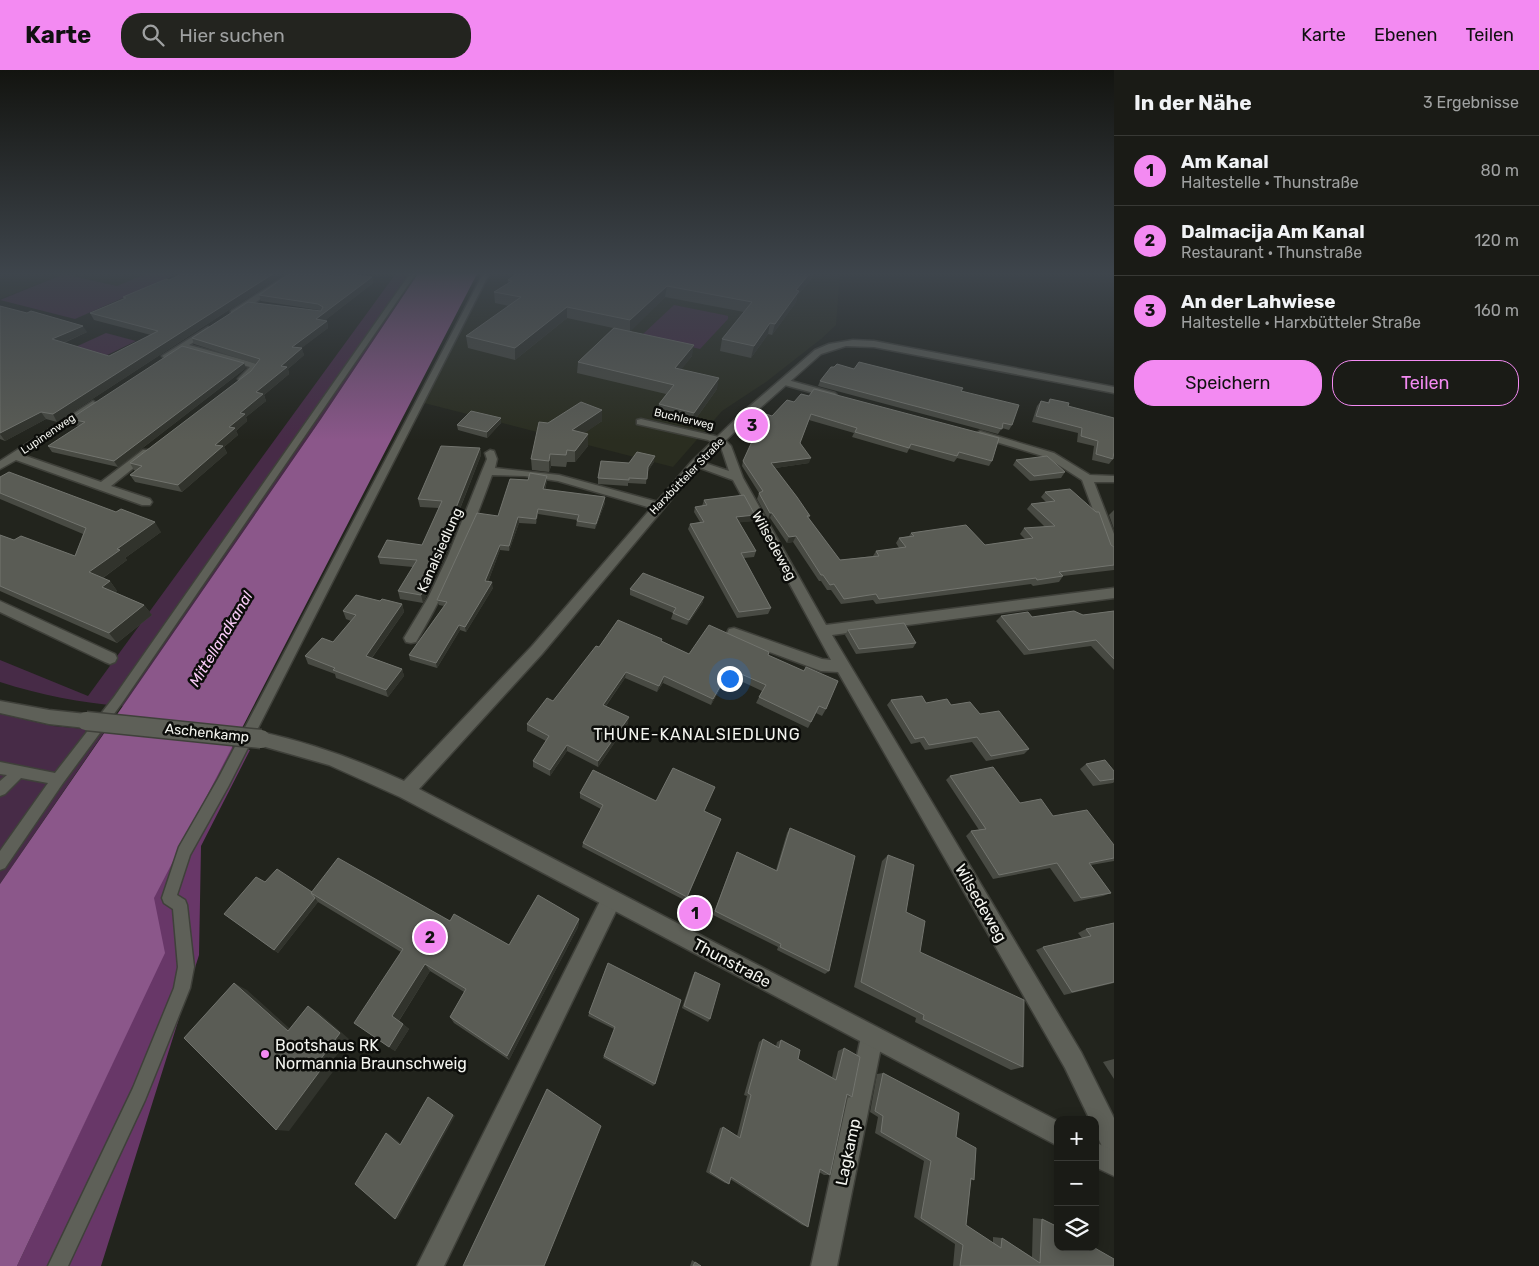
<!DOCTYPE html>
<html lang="de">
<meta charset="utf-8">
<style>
:root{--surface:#1a1b16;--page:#23241f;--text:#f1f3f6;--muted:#9fa1a1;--line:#383935;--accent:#f38af2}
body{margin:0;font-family:Rubik,sans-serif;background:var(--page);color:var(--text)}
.controls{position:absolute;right:15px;bottom:15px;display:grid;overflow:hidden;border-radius:10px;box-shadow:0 2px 12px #0003}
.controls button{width:45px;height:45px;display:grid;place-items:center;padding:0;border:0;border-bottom:1px solid var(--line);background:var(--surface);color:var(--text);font:25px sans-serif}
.you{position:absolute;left:729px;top:608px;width:18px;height:18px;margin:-12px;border:4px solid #fff;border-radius:50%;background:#1a73e8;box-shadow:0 0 0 8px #1a73e833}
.badge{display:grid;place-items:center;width:32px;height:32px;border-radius:50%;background:var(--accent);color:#111;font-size:16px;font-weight:700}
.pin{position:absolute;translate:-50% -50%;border:2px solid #fff;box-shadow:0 1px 5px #0006}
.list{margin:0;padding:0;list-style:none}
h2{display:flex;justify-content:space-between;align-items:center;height:65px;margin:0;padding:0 20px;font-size:21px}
h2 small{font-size:16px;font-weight:400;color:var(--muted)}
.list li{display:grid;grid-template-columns:32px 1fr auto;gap:15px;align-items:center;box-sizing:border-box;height:70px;padding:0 20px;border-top:1px solid var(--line)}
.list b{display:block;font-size:19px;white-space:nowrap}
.list p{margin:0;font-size:16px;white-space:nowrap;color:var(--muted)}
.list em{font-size:16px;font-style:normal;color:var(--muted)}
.actions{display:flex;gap:10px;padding:15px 20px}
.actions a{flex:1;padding:11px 0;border:1px solid var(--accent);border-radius:20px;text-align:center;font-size:18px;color:var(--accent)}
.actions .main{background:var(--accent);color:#111}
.icon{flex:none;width:28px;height:28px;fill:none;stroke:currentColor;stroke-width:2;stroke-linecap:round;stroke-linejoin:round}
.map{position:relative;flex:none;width:1114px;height:1196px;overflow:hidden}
header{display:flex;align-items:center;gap:30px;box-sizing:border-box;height:70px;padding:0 25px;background:var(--accent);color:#111}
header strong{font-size:24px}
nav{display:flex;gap:28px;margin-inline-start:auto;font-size:18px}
.search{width:350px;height:45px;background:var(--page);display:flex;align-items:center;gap:12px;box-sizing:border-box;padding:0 18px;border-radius:20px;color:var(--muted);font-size:19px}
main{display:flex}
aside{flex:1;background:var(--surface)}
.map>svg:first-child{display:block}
.built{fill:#2a2d20}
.green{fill:#472b47}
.forest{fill:#683768}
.water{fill:#8b578a}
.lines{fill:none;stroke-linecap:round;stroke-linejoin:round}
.service-casing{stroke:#3f403a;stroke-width:3}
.minor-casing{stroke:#3f403a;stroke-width:3}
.tertiary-casing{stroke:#3f403a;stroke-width:3}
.service{fill:#5e6058;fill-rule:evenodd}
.minor{fill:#5e6058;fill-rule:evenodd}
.tertiary{fill:#5e6058;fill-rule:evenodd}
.tertiary-bridge-casing{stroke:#3f403a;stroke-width:21;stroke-linecap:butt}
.tertiary-bridge{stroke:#5e6058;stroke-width:18}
.wall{fill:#484a43}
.shaded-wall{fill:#31332c}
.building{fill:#5a5c55;stroke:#72746e}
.poi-dot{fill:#f38af2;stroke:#0c0d0a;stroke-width:2}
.labels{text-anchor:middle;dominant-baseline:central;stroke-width:5;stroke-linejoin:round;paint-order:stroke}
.far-street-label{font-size:11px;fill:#f3f4ef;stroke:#0c0d0a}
.street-label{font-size:14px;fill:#f3f4ef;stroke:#0c0d0a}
.water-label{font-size:15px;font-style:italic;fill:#faccf8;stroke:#0c0d0a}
.quarter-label{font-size:16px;letter-spacing:1px;fill:#f3f4ef;stroke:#0c0d0a}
.near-street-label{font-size:16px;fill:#f3f4ef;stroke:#0c0d0a}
.near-poi-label{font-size:16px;fill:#f3f4ef;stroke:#0c0d0a;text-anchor:start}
</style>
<header>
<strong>Karte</strong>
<div class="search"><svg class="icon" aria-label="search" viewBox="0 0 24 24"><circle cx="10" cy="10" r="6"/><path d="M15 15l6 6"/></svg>Hier suchen</div>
<nav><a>Karte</a><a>Ebenen</a><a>Teilen</a></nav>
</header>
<main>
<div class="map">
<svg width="1114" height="1196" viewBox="0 0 1114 1196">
<rect width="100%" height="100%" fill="#22241d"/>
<g class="built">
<polygon points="5,202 181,202 139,221 64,204 0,229 0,204"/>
<polygon points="491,202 840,202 836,255 821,269 766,312 722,341 673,397 424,333"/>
</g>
<g class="green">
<polygon points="150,202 175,205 75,249 0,230 64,204 117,216"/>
<path d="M397 202H419L321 349 123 636C80 633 41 625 0 612V590L88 626Z"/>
<polygon points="674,235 724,245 728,246 728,249 700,279 643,266 643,264"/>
<polygon points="106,263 136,271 101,288 71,279"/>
<polygon points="0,644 53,656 105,661 0,814"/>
</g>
<polygon class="forest" points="231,677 250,680 201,776 199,885 101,1196 17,1196 164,883 153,828"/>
<polygon class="water" points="419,202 478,202 154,828 165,883 17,1196 0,1196 0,814 321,349"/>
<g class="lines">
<g class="service-casing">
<g id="service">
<polygon points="411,202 417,202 122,633 63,713 5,798 0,800 0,781 48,713 21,708 5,724 0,726 0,711 7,705 0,704 0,692 55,703 114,627"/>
<polygon points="484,202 490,202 228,717 190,785 177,825 185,830 187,835 194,897 190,918 145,1030 68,1196 48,1196 133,1018 174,918 178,897 173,839 164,833 162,828 179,777 218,709"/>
</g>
</g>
<g class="minor-casing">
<g id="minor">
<polygon points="291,202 300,202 237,245 231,245 231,241"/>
<polygon points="208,257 212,260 211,262 189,275 259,294 259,298 246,311 240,311 238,309 250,297 183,279 166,289 162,286"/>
<polygon points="784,309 835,323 837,325 832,328 781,314 781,310"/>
<polygon points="93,331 98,334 96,336 23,385 101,412 143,380 151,380 152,382 151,384 111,416 150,429 152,432 150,435 142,435 16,390 0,399 0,391"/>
<polygon points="641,349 715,366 724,369 731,376 743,408 826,555 1114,518 1114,528 832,565 1081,982 1114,1048 1114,1086 1105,1083 1095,1061 1095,1050 1090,1050 1065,998 838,602 821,601 729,567 727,563 729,559 734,558 822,589 831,590 733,410 692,395 691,393 696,390 729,401 721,377 708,370 637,354 637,350"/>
<polygon points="980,361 1054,383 1090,405 1114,406 1114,412 1094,412 1114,464 1114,484 1108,480 1082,410 1046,387 976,366 975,364"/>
<path d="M490 380 494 381 497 389 495 398 559 405 662 433 664 436 658 440 558 411 525 406 492 405C471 463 448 519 416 572L411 573 406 572 404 568 428 528 448 486 482 401 487 389 485 383Z"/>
<polygon points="0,531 115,584 117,588 115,592 110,594 105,592 0,542"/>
<polygon points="611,820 618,823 621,830 618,837 444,1196 417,1196 604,823"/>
<polygon points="872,956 880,959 883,967 837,1196 811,1196 861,967 864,959"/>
</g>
</g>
<g class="tertiary-casing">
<g id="tertiary">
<path d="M853 270 874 271 1114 317V323L874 277 846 276 821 284 751 346 700 395 542 584 419 719 1058 1051V1076L400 727 329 695 255 674 253 669 255 664 261 662C311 673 358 690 404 711L532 576 692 391 743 342 815 280 829 274Z"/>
<polygon points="0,631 49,640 86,644 92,646 94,651 92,656 86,658 49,654 0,643"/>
<polygon points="1095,1072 1114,1081 1114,1106 1095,1097"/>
</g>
</g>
<use href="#service" class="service"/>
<use href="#minor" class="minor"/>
<use href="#tertiary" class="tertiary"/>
<g class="tertiary-bridge-casing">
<polyline id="tertiary-bridge" points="86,651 261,669"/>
</g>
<use href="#tertiary-bridge" class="tertiary-bridge"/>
</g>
<g class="wall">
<polygon points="186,202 287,202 57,352 46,349 5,371 0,369 0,236 87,262 64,273 109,286 151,265 94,250 90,243 124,228 123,227 169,210"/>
<polygon points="320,202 371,202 365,206 372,207 373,213 324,251 327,251 328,258 301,278 304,285 288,299 289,304 264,325 266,331 246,347 247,351 236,361 238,365 224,377 227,383 182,422 135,412 130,405 135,401 134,400 130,393 251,301 256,294 194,274 192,268 321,241 319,240 261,231 259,225 341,207"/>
<polygon points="713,202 813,202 811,209 797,226 796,232 772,265 768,264 751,288 720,281 722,269 744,242 665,227 630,261 692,286 681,299 717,319 692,354 657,346 659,334 666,324 577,303 578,292 613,258 567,248 515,290 468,278 466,266 509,236 495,233 494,222 508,213 508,210"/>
<polygon points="834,297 854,299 961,321 1012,355 1009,360 1002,358 998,364 818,316 820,311"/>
<polygon points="246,298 118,397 52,382 48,376 80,356 73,355 70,349"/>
<polygon points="1050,329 1068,336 1113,389 1109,394 1092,390 1094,376 1077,372 1078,363 1032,352 1037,336 1041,331 1047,333"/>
<polygon points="787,330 992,391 989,396 957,388 954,392 909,379 907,383 852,367 854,363 809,350 800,373 809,393 775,398 810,446 808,448 840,490 873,486 876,481 899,478 896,473 899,468 909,466 911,463 985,475 1025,469 1020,464 1024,458 1045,457 1027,439 1031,434 1046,432 1041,427 1045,422 1114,477 1114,500 1063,506 1059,512 1033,516 1031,514 876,534 873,530 841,534 831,520 827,520 821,511 819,511 793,472 787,473 770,448 768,449 757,429 759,423 742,396 743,391 772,346"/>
<polygon points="602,340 602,351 584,363 588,364 588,376 575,392 567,392 566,397 551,396 549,402 532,400 531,389 548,353"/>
<polygon points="501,353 487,368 458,360 457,355"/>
<polygon points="480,378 481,385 460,439 462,447 446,485 423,533 400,529 398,521 413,497 380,494 378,487 422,475 439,438 420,437 418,429"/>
<polygon points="1016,390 1065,402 1061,408 1030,411 1013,395"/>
<polygon points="654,392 647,402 646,414 628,413 628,416 598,414 598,408 629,393"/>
<polygon points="547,406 547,411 545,420 605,427 605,433 595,459 576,456 577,450 538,444 536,454 519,453 509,481 500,480 488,512 493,518 466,562 460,560 437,598 410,590 409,585 444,536 439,535 437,530 498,446 528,410"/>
<polygon points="0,407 161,462 125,488 127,490 103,508 110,511 117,521 115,522 144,535 152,545 117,573 0,521 0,465 14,470 75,486 83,464 0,429"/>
<polygon points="704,430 755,445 753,451 739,452 756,481 754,487 744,488 771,538 768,544 737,548 688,459 690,454 700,452 694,442 695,437 702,436"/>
<polygon points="1114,440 1114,459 1109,445"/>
<polygon points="630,519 703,532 687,555 671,549 673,543 630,525"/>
<polygon points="380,531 402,534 404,542 372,588 402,599 404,606 388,627 336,608 335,604 308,594 305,586 333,572 351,551 346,549 343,541"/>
<polygon points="1114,541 1114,600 1091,576 1024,585 996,551 1001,546 1032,547 1083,545"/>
<polygon points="848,560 916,573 913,578 856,584 845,565"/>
<polygon points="662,569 662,571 689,584 768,585 826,639 822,646 816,643 808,658 756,633 762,621 728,605 711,635 663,613 657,622 625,608 606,636 628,653 598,697 567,681 550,706 533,697 533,691 546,671 527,661 527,654 553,631 599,577"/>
<polygon points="891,630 951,635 980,644 1029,679 1024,684 986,691 972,672 925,680 920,672 911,674 887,635"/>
<polygon points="1086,694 1114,701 1114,712 1113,713 1093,716 1080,699"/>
<polygon points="950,706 1053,746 1114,775 1114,791 1091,795 1111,823 1103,826 1074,832 1050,798 993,809 966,766 971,761 979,760 946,710"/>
<polygon points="580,723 656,731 704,741 721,749 686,831 582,777 583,773 601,739 580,728"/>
<polygon points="790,758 829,901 825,904 777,880 778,877 713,845 735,786 737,782 776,800 787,763"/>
<polygon points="888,785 906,842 920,882 1023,997 1011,1000 915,952 916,948 854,917 882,791"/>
<polygon points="265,812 312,822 450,851 509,875 579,849 578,857 509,990 454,953 450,947 464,922 430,901 399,951 409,959 395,981 361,958 401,882 318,832 278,883 224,844"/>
<polygon points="1114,853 1114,913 1064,925 1036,880 1043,877 1082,868 1078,863 1086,859"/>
<polygon points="608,893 655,1014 653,1016 603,988 614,959 588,946"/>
<polygon points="695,902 710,949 708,952 682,938 693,905"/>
<polygon points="763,969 776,976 777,972 781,970 798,989 832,1007 838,981 844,978 852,1027 846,1028 830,1105 824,1105 819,1102 808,1157 802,1155 730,1109 729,1114 725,1113 706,1102 720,1058 723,1057 737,1066 747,1026 744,1025 759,972"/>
<polygon points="1114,989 1114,1009 1103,992"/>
<polygon points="883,1003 956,1067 974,1110 971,1110 966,1155 993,1173 993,1167 1002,1168 1032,1187 1033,1148 1042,1149 1114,1196 953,1196 955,1174 914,1147 924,1091 875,1063 878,1047 870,1042 877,1004"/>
<polygon points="692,1190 701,1196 690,1196"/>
</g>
<g class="shaded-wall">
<polygon points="69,202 76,202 70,205"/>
<polygon points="276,202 287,202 57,352 53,344"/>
<polygon points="360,202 371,202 356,211 355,205"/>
<polygon points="811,202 813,202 811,209 797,226 796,232 772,265 775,254 796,220"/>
<polygon points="372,207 373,213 318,256 316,249"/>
<polygon points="667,216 665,227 630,262 630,250"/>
<polygon points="567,237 567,248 515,290 515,278"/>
<polygon points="327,251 328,258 294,284 292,277"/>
<polygon points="770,253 768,264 751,288 754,276"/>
<polygon points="83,256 87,262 56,276 52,269"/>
<polygon points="694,275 692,286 674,309 675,298"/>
<polygon points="302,278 304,285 288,299 289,304 264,325 266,331 246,347 247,351 236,361 238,365 224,377 227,383 182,422 178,415 215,375 256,322 281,296"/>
<polygon points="244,293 246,298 118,397 114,391"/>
<polygon points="719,308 717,319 692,354 694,343"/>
<polygon points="602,340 602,351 572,372 572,360"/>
<polygon points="41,342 46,349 5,371 0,364 0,363"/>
<polygon points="501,348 501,353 487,368 487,362"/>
<polygon points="588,364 588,376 575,392 575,381"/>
<polygon points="480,378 481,385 457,446 456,438"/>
<polygon points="550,384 551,396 549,402 549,391"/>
<polygon points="655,386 654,392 647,403 648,397"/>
<polygon points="811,388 809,393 769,399 771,393"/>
<polygon points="547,406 547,411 543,425 543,419"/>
<polygon points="605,427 605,433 595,459 596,454"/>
<polygon points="538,439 538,444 536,454 536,449"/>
<polygon points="460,440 462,447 446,485 423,533 421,525"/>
<polygon points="770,443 772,443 770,448 768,449"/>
<polygon points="755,445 753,451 735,453 736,447"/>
<polygon points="518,447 519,453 509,481 509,476"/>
<polygon points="155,452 161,462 125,488 127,490 97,512 89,502 117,479"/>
<polygon points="796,466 793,472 787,473 789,467"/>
<polygon points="500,475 500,480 486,517 485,511"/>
<polygon points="110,511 117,521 109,527 102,517"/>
<polygon points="492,512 493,518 466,562 465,557"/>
<polygon points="704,527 703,532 687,555 689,550"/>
<polygon points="402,534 404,542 368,593 366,586"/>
<polygon points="144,535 152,545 117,573 109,563"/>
<polygon points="459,555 460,560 437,598 436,593"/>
<polygon points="402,599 404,606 388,627 386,620"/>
<polygon points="730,599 728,605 711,635 713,629"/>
<polygon points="626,602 625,608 602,641 603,635"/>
<polygon points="664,606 663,613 657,622 659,616"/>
<polygon points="629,647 628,653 598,697 598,691"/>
<polygon points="567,675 567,681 550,706 550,700"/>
<polygon points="315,828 318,832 278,883 274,880"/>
<polygon points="579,849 578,857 509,990 507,986"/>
<polygon points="425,894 430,901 398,952 392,946"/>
<polygon points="234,913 247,920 299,967 288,961"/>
<polygon points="308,936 318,942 349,969 330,994 335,999 289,1061 276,1060 320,990"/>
<polygon points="403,954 409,959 395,981 389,977"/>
<polygon points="430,1028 455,1046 398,1148 395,1149"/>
<polygon points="386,1063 389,1064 403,1075 400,1075"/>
</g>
<g class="building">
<polygon points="186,202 276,202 53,344 41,342 0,363 0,236 27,243 31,241 83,256 52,269 109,286 158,261 90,243 126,228 123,227 166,209 169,210"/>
<polygon points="292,202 310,202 340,207 345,205 346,202 360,202 355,205 372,207 316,249 327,251 292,277 302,278 281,296 287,297 256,322 263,324 240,343 245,344 229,357 235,358 215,375 223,376 178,415 130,405 142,396 130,393 251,301 260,289 192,268 248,232 321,241 323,237 318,234 259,225"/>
<polygon points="519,202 811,202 796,220 799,221 775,254 770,253 754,276 722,269 752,232 667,216 630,250 567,237 515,278 466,266 521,227 494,222 512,211 508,210"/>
<polygon points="614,258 694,275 675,298 719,308 694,343 659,334 674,315 578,292"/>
<polygon points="182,276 244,293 114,391 48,376 85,352 70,349"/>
<polygon points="859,292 963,318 961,321 1019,335 1012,355 1003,353 1002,359 820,311 831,297 834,297 837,294 854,299"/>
<polygon points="814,319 999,368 992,391 959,382 957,386 911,374 909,378 855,362 857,358 811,344 800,373 811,388 771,393 797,427 810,446 807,446 840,490 879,486 876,481 906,477 899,468 914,466 911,463 966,455 985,475 1033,468 1024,458 1055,456 1031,434 1055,431 1045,422 1070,419 1096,442 1099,442 1111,475 1114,477 1114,495 1059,502 1063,506 1037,510 1036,508 879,529 876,524 844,529 834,514 830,515 823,505 821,505 796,466 789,467 772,443 770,443 759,423 763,421 743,391 760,354 766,344 772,346 787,330 794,332 801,324 809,326"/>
<polygon points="1050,329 1069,333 1068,336 1114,348 1114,381 1113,389 1096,384 1098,371 1081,366 1082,358 1036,346 1041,331 1049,333"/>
<polygon points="581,332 602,340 572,360 588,364 575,381 567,380 566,385 550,384 549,391 531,389 539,352 548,353"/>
<polygon points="471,341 501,348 487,362 457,355"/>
<polygon points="441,376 480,378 456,438 460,440 445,478 421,525 398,521 417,490 378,487 387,470 422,475 442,431 418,429"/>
<polygon points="637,382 655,386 648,397 647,409 629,408 629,410 598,408 601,391 629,393"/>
<polygon points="1047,386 1065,402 1034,406 1016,390"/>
<polygon points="9,402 116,442 121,439 155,452 117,479 120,480 89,502 110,511 102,517 144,535 109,563 0,516 0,465 14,470 21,466 75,486 86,458 0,423 0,407"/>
<polygon points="530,403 547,406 543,419 605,427 596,454 577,451 579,445 538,439 536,449 518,447 509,476 500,475 485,511 492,512 465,557 459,555 436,593 409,585 447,532 437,530 477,443 498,446 510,409 528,410"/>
<polygon points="744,425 755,445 736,447 756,481 741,483 771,538 739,542 690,454 704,452 695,437 707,435 704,430"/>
<polygon points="643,503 704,527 689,550 673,543 676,538 630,519"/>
<polygon points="356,525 380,531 382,529 402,534 366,586 402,599 386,620 333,600 335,598 305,586 322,568 333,572 356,545 343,541"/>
<polygon points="1074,541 1083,545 1114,541 1114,589 1096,570 1029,580 1001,546 1028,542 1032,547"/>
<polygon points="618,550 662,569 661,571 689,584 709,555 769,582 768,585 804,601 806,597 838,611 826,639 819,636 811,652 759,627 766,615 730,599 713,629 664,606 659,616 626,602 603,635 629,647 598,691 567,675 550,700 533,691 549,666 527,654 547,628 553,631 596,576 599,577"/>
<polygon points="904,553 916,573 859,579 848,560"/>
<polygon points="922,626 926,633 947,629 951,635 970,632 980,644 999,641 1029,679 991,686 977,667 929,675 924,667 915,669 891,630"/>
<polygon points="1105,690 1114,701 1114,709 1100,711 1086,694"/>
<polygon points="993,697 1020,733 1041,729 1053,746 1087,740 1114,775 1114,788 1089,793 1111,823 1081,828 1057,793 999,805 971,761 986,759 950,706"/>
<polygon points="673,698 715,717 704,741 721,749 687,827 583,773 603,735 580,723 593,700 656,731"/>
<polygon points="790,758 855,786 829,901 780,877 781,874 715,841 737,782 777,801"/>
<polygon points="888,785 914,795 906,842 925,851 920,882 1024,930 1023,997 923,949 924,945 861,912"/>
<polygon points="338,788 450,851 454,844 509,875 538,825 579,849 507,986 450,947 466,919 425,894 392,946 403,954 389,977 354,953 403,879 311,823"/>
<polygon points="277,799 312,822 311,823 315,828 274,880 224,844 256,807 265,812"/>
<polygon points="1114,853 1114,912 1072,922 1043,877 1091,866 1086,859"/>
<polygon points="608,893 681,930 655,1014 604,986 615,957 589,943"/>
<polygon points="695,902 720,914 710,949 684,936"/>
<polygon points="234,913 288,961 308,936 340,963 320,990 325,994 276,1060 184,968"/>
<polygon points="763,969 779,978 781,970 800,980 798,989 836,1010 844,978 860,987 852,1027 847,1024 830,1105 820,1099 808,1157 731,1107 729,1114 710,1102 723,1057 740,1068 751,1025 748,1023"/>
<polygon points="883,1003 959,1043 956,1067 976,1078 974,1110 971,1108 966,1155 1001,1178 1002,1168 1040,1193 1042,1149 1058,1157 1058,1177 1093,1177 1114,1189 1114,1196 960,1196 963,1175 921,1148 931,1091 881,1062 883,1046 875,1041"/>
<polygon points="547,1019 601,1056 544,1196 463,1196"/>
<polygon points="428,1027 453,1045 395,1149 355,1114 386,1063 400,1075"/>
<polygon points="695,1192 701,1196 693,1196"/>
</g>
<linearGradient id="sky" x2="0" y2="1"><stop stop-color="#131410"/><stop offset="0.55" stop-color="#3e454c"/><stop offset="1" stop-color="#3e454c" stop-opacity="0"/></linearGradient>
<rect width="1114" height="370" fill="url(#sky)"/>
<circle class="poi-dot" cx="265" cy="984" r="5"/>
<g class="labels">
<g class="far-street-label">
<text transform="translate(684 349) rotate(13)">Buchlerweg</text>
<text transform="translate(48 364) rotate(-34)">Lupinenweg</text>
<text transform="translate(687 406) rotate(-46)">Harxbütteler Straße</text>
</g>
<g class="street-label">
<text transform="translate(774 476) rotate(61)">Wilsedeweg</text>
<text transform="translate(440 480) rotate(-66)">Kanalsiedlung</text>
<text transform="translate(207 663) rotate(6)">Aschenkamp</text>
</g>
<g class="water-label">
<text transform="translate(221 569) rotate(-59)">Mittellandkanal</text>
</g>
<g class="quarter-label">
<text x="697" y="664">THUNE-KANALSIEDLUNG</text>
</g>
<g class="near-street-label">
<text transform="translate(981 833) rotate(60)">Wilsedeweg</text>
<text transform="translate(732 893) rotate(28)">Thunstraße</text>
<text transform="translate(848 1082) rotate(-78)">Lagkamp</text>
</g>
<g class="near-poi-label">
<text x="275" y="975">Bootshaus RK<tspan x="275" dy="18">Normannia Braunschweig</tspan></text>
</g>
</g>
</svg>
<div class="controls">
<button>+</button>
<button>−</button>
<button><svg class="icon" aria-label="layers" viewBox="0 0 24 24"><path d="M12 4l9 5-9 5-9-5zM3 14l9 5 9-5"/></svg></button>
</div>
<div class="you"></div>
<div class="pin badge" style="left:695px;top:843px">1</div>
<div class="pin badge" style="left:430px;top:867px">2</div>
<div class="pin badge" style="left:752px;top:355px">3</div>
</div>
<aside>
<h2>In der Nähe<small>3 Ergebnisse</small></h2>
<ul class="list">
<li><span class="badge">1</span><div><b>Am Kanal</b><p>Haltestelle · Thunstraße</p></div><em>80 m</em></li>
<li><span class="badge">2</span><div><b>Dalmacija Am Kanal</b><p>Restaurant · Thunstraße</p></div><em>120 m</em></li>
<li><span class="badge">3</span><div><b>An der Lahwiese</b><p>Haltestelle · Harxbütteler Straße</p></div><em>160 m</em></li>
</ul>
<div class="actions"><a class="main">Speichern</a><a>Teilen</a></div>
</aside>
</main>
